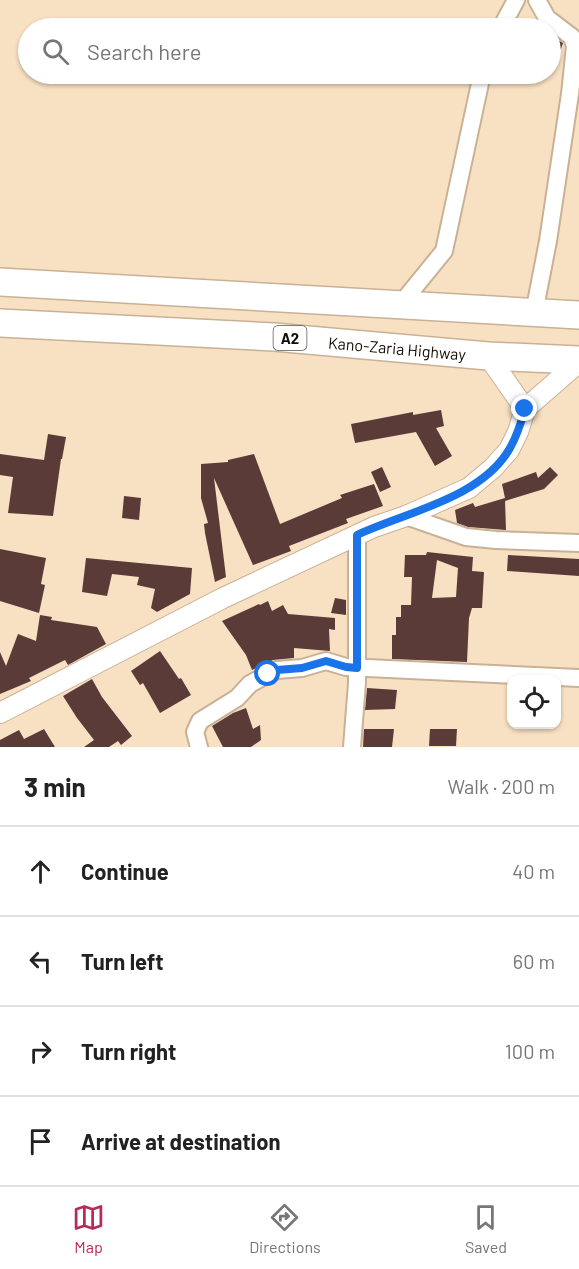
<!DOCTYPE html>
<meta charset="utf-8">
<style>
:root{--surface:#fff;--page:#f2f2f2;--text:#222;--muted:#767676;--line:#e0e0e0;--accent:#b92a57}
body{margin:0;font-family:Barlow,sans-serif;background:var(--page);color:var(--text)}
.controls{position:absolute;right:18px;bottom:18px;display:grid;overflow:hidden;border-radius:12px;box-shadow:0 2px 4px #0004}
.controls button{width:54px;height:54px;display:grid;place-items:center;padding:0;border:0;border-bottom:2px solid var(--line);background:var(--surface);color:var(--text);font:30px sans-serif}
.stop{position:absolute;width:18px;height:18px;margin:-14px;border:4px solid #1a73e8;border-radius:50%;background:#fff}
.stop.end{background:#1a73e8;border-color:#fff;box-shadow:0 2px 6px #0008}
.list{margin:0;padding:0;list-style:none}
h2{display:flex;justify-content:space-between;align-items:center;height:78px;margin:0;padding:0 24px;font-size:26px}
h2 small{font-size:20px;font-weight:400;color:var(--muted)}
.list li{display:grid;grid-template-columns:39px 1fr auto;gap:18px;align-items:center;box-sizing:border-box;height:90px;padding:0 24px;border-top:2px solid var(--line)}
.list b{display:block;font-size:22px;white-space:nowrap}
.list em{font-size:20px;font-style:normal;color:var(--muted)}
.icon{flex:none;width:33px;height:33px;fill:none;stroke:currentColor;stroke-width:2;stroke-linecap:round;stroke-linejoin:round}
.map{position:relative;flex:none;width:579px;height:747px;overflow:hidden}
.search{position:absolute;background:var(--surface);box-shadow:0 2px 4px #0004;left:18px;right:18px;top:18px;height:66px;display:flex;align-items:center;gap:15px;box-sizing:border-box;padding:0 21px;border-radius:33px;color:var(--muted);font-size:22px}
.sheet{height:438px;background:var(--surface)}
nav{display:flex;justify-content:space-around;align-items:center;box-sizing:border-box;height:84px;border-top:2px solid var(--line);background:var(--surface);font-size:16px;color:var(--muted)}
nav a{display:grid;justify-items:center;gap:3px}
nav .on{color:var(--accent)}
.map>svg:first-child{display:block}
.building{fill:#5b3b38;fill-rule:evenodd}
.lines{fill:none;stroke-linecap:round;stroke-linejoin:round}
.minor-casing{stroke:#c9b195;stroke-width:20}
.tertiary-casing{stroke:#c9b195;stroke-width:22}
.trunk-casing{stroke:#c9b195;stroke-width:30}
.minor{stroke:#fff;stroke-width:16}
.tertiary{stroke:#fff;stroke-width:20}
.trunk{stroke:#fff;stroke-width:27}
.route{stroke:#1a73e8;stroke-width:8}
.labels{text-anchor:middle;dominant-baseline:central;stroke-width:6;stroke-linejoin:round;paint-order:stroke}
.shield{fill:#fff;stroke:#5a554f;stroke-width:1.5}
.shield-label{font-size:15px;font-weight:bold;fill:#140c04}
.street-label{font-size:16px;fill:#140c04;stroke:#fff}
</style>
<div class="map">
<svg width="579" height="747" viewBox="0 0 579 747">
<rect width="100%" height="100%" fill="#f8e0c3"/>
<g class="building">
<polygon points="550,36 563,43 552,73 550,73"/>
<polygon points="441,410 444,426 436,428 452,456 435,466 416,432 355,443 351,424 413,412 413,415"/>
<polygon points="48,434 66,437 62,459 61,459 53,516 8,513 13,477 0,475 0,454 44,460"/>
<polygon points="254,454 280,524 342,498 340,495 374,484 383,506 346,519 348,523 289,546 291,551 253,565 214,478 226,577 215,582 205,533 204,524 208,523 201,498 201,464 228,462 228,460"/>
<polygon points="382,467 391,487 380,492 371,472"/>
<polygon points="550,467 558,475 544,489 505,501 505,500 506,530 468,527 457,523 455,510 473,503 475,507 505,498 502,484 536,472 538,478"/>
<polygon points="124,496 141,498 139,520 122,518"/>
<polygon points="0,549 46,558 41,584 45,585 39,613 0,601"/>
<path d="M427 552 473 557 472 571 484 572 482 608H472L469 618 467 662 392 659V635H396V617H401V605H411L412 577H404L405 555H426ZM437 560 458 568 456 597 432 598Z"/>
<polygon points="508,555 579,559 579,576 507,571"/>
<polygon points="86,558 192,568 190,594 157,612 151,608 155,589 137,585 139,577 112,574 107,596 82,592"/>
<polygon points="335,598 346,600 346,615 331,613"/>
<polygon points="268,601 272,611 283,605 288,614 335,618 335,630 329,629 330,651 294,648 294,658 273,660 252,670 246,655 222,621 259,604 260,605"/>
<polygon points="40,615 52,617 51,620 97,627 106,644 68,665 65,660 29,678 31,681 0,694 0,652 6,666 18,634 36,641"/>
<polygon points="160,651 179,679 181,678 191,695 160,713 143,683 140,685 131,671"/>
<polygon points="92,679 102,697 132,736 121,745 118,741 109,747 84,747 94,740 77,718 63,696"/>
<polygon points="367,688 397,690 395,709 365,710"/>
<polygon points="246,708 253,729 260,725 261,740 251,747 223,747 212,726 233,713"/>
<polygon points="44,729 55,747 0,747 0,740 19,730 24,739"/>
<polygon points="364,729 394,729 392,747 363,747"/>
<polygon points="430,729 457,729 456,746 429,746"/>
</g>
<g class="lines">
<g class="minor-casing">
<g id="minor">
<polyline points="501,28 516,0"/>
<polyline points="400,305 444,251 482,74"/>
<polyline points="534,313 548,241 570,94 575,46 572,37 547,18 537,0"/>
<polyline points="406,516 466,537 496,540 579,543"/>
<polyline points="199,747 195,732 200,721 237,698 250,684 268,674 277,670 302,668 326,661 346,667 579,678"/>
<polyline points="352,747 357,683 357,535"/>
</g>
</g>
<g class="tertiary-casing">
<g id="tertiary">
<polyline points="488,356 525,409"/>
<polyline points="0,713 223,598 374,527 406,516 469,488 493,468 509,450 518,432 525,409 579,362"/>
</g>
</g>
<g class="trunk-casing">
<g id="trunk">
<polyline points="0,282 579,315"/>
<polyline points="0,323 274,337 488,356 579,360"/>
</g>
</g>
<use href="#minor" class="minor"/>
<use href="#tertiary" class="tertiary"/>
<use href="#trunk" class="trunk"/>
</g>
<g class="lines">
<path class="route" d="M268 674 277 670 302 668 326 661 346 667 357 668V535C406 512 482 498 510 448 517 436 521 423 525 409"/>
</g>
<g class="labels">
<rect class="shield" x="273.5" y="326" width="33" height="24" rx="4.5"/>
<g class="shield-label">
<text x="290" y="338">A2</text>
</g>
<g class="street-label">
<text transform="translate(397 348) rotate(5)">Kano-Zaria Highway</text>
</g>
</g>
</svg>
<div class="controls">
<button><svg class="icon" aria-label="locate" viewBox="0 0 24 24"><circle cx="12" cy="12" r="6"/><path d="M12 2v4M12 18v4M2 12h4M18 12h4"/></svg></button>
</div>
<div class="stop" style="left:268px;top:674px"></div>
<div class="stop end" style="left:525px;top:409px"></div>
<div class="search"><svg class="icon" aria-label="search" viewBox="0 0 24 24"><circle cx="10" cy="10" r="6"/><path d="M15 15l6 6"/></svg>Search here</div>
</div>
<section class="sheet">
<h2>3 min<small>Walk · 200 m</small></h2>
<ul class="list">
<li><svg class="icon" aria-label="ahead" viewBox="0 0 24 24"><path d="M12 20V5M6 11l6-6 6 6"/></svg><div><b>Continue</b></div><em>40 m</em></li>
<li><svg class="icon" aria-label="left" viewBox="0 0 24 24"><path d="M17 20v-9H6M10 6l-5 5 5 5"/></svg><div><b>Turn left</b></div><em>60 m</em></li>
<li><svg class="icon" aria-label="right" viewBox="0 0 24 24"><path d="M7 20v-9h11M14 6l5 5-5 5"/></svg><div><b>Turn right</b></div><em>100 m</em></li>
<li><svg class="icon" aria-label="arrive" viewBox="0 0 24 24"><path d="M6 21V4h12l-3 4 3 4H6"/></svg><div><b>Arrive at destination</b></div></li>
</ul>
</section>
<nav>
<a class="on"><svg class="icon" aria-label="map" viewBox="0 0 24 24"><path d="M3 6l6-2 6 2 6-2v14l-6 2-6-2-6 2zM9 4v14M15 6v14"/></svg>Map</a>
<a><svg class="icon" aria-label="directions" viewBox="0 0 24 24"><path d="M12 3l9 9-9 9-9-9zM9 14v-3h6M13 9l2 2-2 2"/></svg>Directions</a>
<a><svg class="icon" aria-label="saved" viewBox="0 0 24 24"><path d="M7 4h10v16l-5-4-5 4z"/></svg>Saved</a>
</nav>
